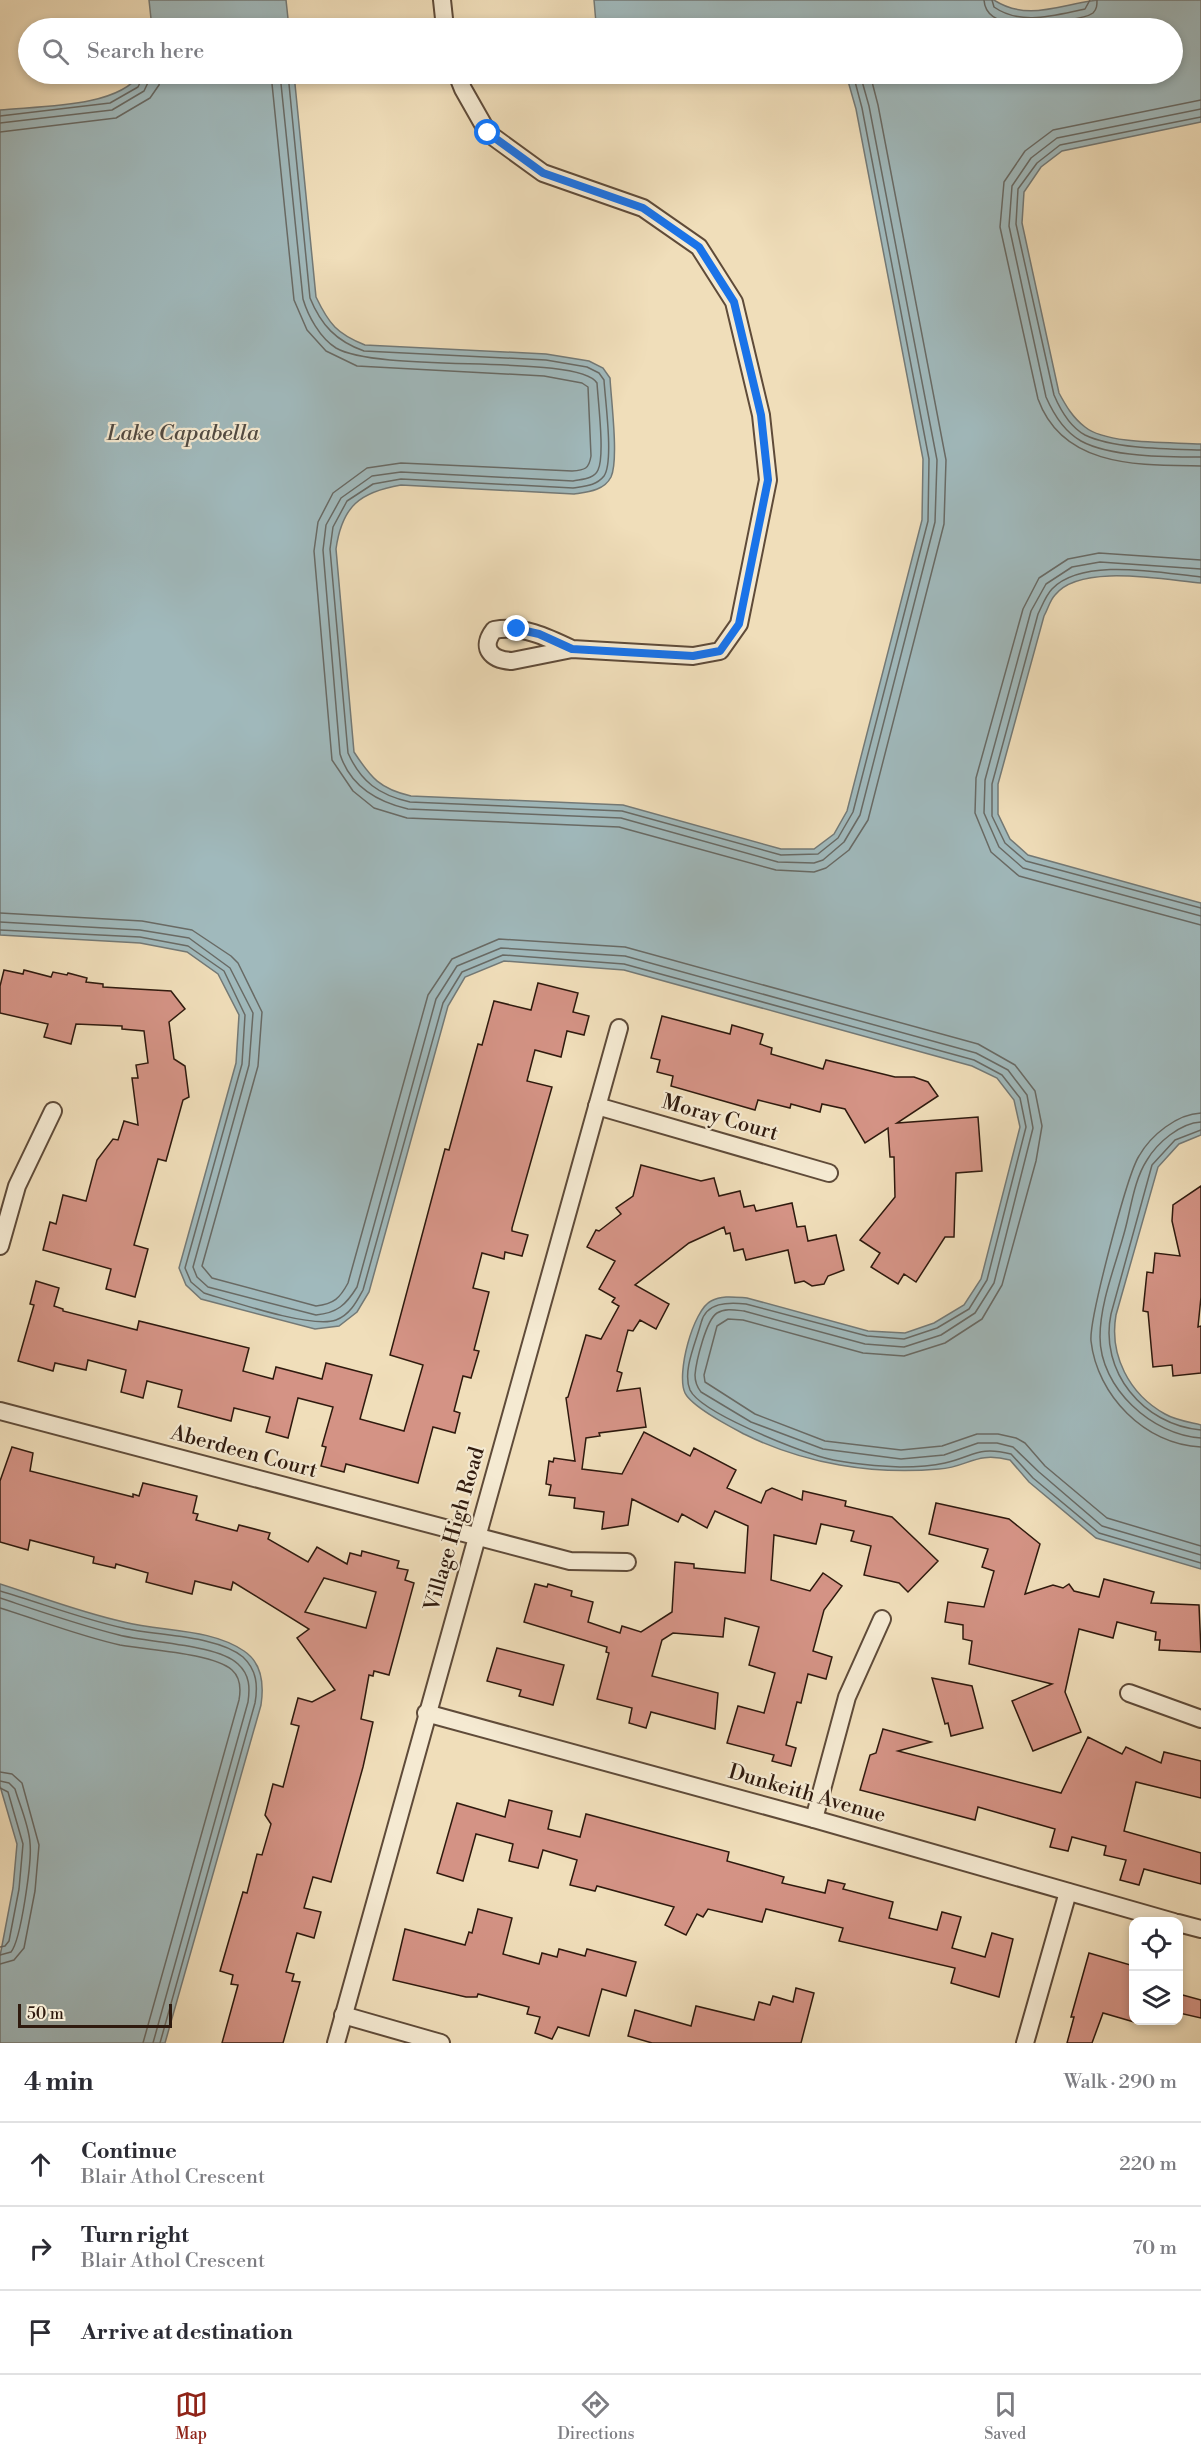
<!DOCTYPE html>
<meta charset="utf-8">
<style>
:root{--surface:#fff;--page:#f7f7f7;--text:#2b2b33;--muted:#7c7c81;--line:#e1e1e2;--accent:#8f2418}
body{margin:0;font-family:"Libre Bodoni",serif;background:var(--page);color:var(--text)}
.controls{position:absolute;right:18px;bottom:18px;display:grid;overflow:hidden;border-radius:12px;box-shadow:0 3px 9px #0003}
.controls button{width:54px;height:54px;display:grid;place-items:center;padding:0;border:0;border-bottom:2px solid var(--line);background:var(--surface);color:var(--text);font:30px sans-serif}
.scale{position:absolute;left:18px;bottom:15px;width:154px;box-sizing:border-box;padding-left:6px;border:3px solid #2f1a0e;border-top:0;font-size:16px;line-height:21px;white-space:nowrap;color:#2f1a0e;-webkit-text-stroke:4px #f5ead2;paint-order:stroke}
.stop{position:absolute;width:18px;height:18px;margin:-14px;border:4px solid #1a73e8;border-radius:50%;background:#fff}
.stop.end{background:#1a73e8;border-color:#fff;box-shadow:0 2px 6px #0008}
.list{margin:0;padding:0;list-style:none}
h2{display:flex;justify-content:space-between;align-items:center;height:78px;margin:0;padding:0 24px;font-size:26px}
h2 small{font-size:20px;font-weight:400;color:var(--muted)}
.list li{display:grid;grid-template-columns:39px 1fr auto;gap:18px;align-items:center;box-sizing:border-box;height:84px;padding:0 24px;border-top:2px solid var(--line)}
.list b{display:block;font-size:22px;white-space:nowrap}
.list p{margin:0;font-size:20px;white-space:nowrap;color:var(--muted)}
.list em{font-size:20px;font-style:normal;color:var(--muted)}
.icon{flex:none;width:33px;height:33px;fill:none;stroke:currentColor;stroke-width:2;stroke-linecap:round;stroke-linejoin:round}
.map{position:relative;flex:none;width:1201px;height:2043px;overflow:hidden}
.search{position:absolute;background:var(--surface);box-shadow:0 3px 9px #0003;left:18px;right:18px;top:18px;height:66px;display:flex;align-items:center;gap:15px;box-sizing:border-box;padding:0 21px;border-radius:33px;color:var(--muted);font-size:22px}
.sheet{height:330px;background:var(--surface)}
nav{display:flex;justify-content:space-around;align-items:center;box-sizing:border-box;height:84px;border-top:2px solid var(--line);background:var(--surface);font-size:16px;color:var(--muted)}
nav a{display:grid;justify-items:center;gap:3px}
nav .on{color:var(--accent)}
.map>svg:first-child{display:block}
.water{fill:#a0b9bc;stroke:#737976;stroke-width:1.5}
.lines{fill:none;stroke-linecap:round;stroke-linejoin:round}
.shore{stroke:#686a65;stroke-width:1.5}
.building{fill:#d49385;stroke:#2f1a0e;stroke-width:1.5;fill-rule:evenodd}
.street-casing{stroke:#5f4b39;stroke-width:20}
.street{stroke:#f5ead2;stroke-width:16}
.route{stroke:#1a73e8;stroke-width:8}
.labels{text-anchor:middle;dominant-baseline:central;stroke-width:4.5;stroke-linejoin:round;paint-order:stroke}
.street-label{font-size:21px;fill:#2f1a0e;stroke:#f5ead2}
.water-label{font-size:22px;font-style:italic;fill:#514a42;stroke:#f5ead2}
</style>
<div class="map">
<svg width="1201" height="2043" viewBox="0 0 1201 2043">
<rect width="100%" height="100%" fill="#f0deba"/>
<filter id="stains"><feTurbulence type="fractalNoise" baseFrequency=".00333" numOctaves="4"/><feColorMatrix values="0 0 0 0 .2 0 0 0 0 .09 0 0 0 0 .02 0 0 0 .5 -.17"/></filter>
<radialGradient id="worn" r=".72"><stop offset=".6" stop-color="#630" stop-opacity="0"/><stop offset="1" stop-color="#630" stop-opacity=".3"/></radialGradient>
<g class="water">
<polygon points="149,0 286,0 289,28 152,28"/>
<path d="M594 0H994C1028 22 1061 4 1098 0 1131 0 1167 0 1201 0V122L1062 151 1041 167 1024 192 1022 223 1059 393C1066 406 1073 418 1085 427 1107 445 1172 442 1201 444V583C1165 580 1080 563 1055 595 1050 600 1048 609 1044 616L998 784V814L1010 839 1028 855 1201 903V1135L1179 1144 1158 1167 1116 1315C1109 1355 1129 1394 1165 1414 1175 1420 1189 1422 1201 1425V1569L1096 1538 1029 1482 1010 1460C975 1451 969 1467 939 1469 873 1475 805 1464 744 1434 729 1426 692 1407 685 1393 676 1374 693 1310 711 1301 722 1295 734 1297 747 1298L868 1331 905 1333 934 1323 964 1305 981 1279 1020 1127 1014 1100 997 1078 972 1066 624 970 504 961 465 977 448 1006 369 1292 357 1312 339 1326 315 1329 201 1299 186 1285 179 1268 236 1063 239 1015 218 974 187 952 140 943 0 935V110C38 106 118 108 140 74H294L316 297C329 324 337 334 365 345L546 354 589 361 603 368 610 378C611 399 619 460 611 477 604 491 587 492 574 494L401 485C360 492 342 506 336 549L354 752C371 778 380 789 411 796L623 805 781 849H814L834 834 847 811 922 520 923 459 856 109 846 74H1172V28H602L596 23Z"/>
<path d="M0 1584C41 1597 82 1613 124 1622 163 1632 210 1628 244 1651 262 1663 264 1685 261 1705L165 2043H0V1956L13 1888 17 1844 0 1786Z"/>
</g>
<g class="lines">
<g class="shore">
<path d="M984 0C986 33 1045 24 1066 20 1074 19 1086 18 1093 13 1097 9 1097 5 1097 0"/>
<path d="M992 0 994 7C1021 26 1055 15 1085 9L1090 0"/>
<path d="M271 74 294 300 307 330 326 351 357 366 544 376 582 383 588 387 591 456C589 469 585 470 572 471L401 463 367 468 333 493 318 522 314 551 332 760 353 791 374 808 407 818 619 827 776 870 814 872 826 868 849 850 868 820 944 524 946 460 878 105 870 74"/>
<path d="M280 74 303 299C308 316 320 338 336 348 381 374 579 353 597 383 598 401 605 456 598 470 594 479 582 479 573 481L401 472 372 476 341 498 326 525 323 550 340 754C350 786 378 802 408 809L621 818 778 862 814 863 823 860 844 842 860 815 935 522 937 460 869 106 860 74"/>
<path d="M288 74 310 298C321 325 336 341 364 351L546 360 587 367 599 373 604 380C605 399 614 462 604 476 596 486 585 486 573 488L401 479 373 484 347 501 333 527 330 549 348 753C361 782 379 795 410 802L622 811 781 855 818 854 838 838 853 812 928 521 929 459 862 108 853 74"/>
<path d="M1201 100 1053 130 1025 151 1004 182 1000 227 1038 399C1063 468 1139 465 1201 466"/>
<path d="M1201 109 1057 138 1031 158 1012 186 1009 226 1046 397C1053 413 1065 432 1081 441 1110 457 1167 457 1201 457"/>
<polyline points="0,116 110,103 138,87 144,74"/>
<path d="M1201 117 1060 145 1037 163 1018 189 1016 224 1054 395C1060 409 1070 427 1085 435 1114 449 1168 449 1201 450"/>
<polyline points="0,123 112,110 144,91 152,74"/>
<polyline points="0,132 116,118 150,98 159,85 161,74"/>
<polyline points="1201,560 1099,553 1068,559 1039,578 1023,609 976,778 975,813 991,852 1019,876 1201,925"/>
<polyline points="1201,569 1100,562 1072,567 1046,584 1031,611 985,780 984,813 999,847 1023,868 1201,916"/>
<path d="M1201 577C1160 573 1083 557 1052 589 1046 595 1042 606 1038 614L992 784V816L1005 843 1026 861 1201 908"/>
<path d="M0 913 142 921 192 930 231 956 238 963 262 1012 258 1066 202 1266 212 1278 316 1306C334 1304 340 1298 348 1283L428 995 452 959 499 939 625 947 978 1044 1015 1065 1035 1091 1042 1126 1036 1161 1002 1285 982 1319 945 1343 904 1356 863 1353 743 1320 728 1319 717 1326 704 1375 705 1382 755 1414 825 1441 901 1450 942 1446 977 1434H998L1016 1438 1025 1443 1045 1466 1107 1518 1201 1546"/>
<path d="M0 922 140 930 189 938 230 968 253 1013 249 1065 193 1267 197 1277 208 1287 316 1315C337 1313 346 1305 357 1287L436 999 457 966 501 948 625 956 976 1053 1008 1070 1027 1095 1033 1128 994 1283 975 1313 941 1335 904 1347 865 1344 744 1311C735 1310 725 1308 717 1313 706 1320 696 1362 695 1375 695 1381 697 1387 701 1392L751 1422 823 1449 901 1459 944 1455 978 1443H997L1013 1447 1039 1472 1102 1526 1201 1555"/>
<path d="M0 930 140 937 188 946 224 971 245 1015 242 1064 185 1268 191 1282 204 1293C231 1301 312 1329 336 1320 350 1315 357 1301 363 1290L443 1003 462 972 503 955 624 964 974 1060 1002 1075 1020 1098 1026 1127 987 1280 969 1309 937 1328 904 1339 867 1336 746 1304C728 1302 706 1302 701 1323 696 1342 682 1371 690 1390 701 1413 793 1448 818 1456 840 1463 877 1466 900 1467 914 1467 932 1466 945 1463 975 1456 978 1446 1011 1454L1033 1478 1099 1533 1201 1563"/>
<path d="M1201 1113C1177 1114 1151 1135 1139 1156 1127 1175 1089 1320 1091 1341 1097 1395 1145 1445 1201 1447"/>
<path d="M1201 1122C1180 1123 1157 1143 1147 1160 1134 1180 1131 1208 1125 1230 1116 1264 1100 1302 1100 1337 1100 1388 1152 1435 1201 1438"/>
<path d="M1201 1130 1175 1140 1152 1165 1111 1314C1099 1371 1143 1425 1201 1430"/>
<path d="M0 1591C41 1603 82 1619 123 1628 156 1636 217 1635 243 1657 257 1670 258 1686 255 1703L160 2043"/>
<path d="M0 1598C39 1611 79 1625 119 1635 149 1643 217 1644 238 1664 250 1675 250 1688 248 1702L153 2043"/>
<path d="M0 1608C39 1620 79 1636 120 1645 147 1650 213 1653 232 1670 241 1678 241 1689 239 1700L143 2043"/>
<polyline points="0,1772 12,1774 22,1783 39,1845 35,1891 24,1948 14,1960 0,1964"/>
<path d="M0 1781 9 1783 15 1789C20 1806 29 1826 30 1843 32 1861 21 1940 11 1952L0 1955"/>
<polyline points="0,1788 8,1792 23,1844 19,1889 9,1941 5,1946 0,1947"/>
</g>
</g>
<g class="building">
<polygon points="4,970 23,974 24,970 51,977 53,972 67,975 68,973 87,978 86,982 103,984 103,987 171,991 185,1009 169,1022 174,1059 185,1066 189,1097 183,1100 166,1161 158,1159 134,1245 148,1249 135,1297 106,1289 111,1269 43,1250 50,1222 56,1224 63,1195 86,1201 97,1160 113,1139 118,1140 124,1121 138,1125 132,1078 138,1078 136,1065 148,1063 144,1031 122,1029 122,1026 76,1024 71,1044 44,1037 48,1024 0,1013 0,986"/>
<polygon points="538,983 578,993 573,1012 589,1016 584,1035 567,1031 561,1057 535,1050 527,1081 552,1087 512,1228 512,1231 528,1235 522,1256 505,1252 504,1259 482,1253 473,1288 489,1292 474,1350 479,1351 471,1378 463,1376 454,1411 460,1413 455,1433 433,1427 418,1483 346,1464 344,1472 321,1466 326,1447 322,1446 333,1407 298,1398 288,1438 266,1432 270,1417 234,1408 231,1421 178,1407 182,1390 147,1381 143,1398 121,1392 126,1370 88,1360 86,1370 55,1363 53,1371 18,1361 34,1305 30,1304 36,1281 59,1288 54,1306 63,1309 63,1311 137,1330 139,1321 249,1348 243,1371 273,1379 276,1367 322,1379 326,1363 372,1375 360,1419 404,1431 423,1365 390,1355 445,1149 449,1150 478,1044 482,1045 494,1001 531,1010"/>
<polygon points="662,1016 730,1034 732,1025 763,1034 760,1044 772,1048 771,1054 823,1069 826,1060 895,1077 914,1077 928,1082 938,1096 897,1123 978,1117 982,1171 956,1173 954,1237 945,1237 916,1282 904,1274 898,1284 871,1267 880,1253 860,1240 895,1197 894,1157 890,1157 888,1128 865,1143 845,1109 822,1104 820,1112 791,1104 790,1108 758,1100 755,1110 671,1086 673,1076 657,1072 660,1060 651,1058"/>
<polygon points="641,1165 701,1181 714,1178 719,1196 740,1191 744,1207 754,1205 756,1211 792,1203 797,1227 805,1226 808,1241 836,1235 844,1270 828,1276 824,1284 812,1286 804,1281 795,1283 788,1250 746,1260 743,1249 734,1251 730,1233 726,1234 724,1227 689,1243 635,1285 669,1304 656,1329 640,1320 633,1331 628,1330 617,1371 622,1373 617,1391 640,1388 646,1427 599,1433 600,1436 586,1438 582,1469 622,1474 644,1432 690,1456 694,1448 736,1470 727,1488 761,1503 766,1491 772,1488 802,1500 803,1491 846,1501 845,1506 892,1517 938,1561 908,1592 899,1583 864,1575 871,1546 851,1541 854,1531 821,1524 816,1544 774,1535 771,1580 810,1591 823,1573 842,1586 824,1610 813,1651 832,1657 826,1679 808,1674 801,1703 797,1702 786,1745 796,1748 791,1766 772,1761 774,1755 727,1743 738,1706 764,1713 775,1673 749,1665 759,1627 725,1618 723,1637 673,1633 662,1640 652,1676 718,1693 715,1729 651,1712 646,1728 629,1723 632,1708 597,1699 609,1653 606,1652 607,1647 524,1622 535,1584 547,1587 548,1584 572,1591 571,1596 593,1602 588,1622 620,1633 622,1626 641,1632 672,1612 675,1562 694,1564 694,1568 745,1573 748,1526 715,1511 707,1528 682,1514 678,1522 632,1499 628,1525 602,1529 604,1512 574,1508 575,1498 549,1495 551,1485 546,1484 549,1461 553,1462 554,1458 575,1461 566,1398 568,1397 586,1335 601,1339 619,1306 612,1302 615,1298 599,1289 615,1261 587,1247 596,1230 599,1231 621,1214 616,1208 633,1196"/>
<polygon points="1201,1186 1201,1297 1198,1327 1201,1326 1201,1373 1173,1376 1172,1365 1153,1367 1148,1312 1143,1311 1147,1272 1153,1273 1155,1253 1180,1256 1172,1221 1173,1205"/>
<path d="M12 1447 33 1453 30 1471 133 1497V1494L139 1496 143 1483 197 1496 193 1513 198 1514 196 1520 237 1531 239 1525 270 1533 268 1539 308 1562 317 1547 347 1564 350 1553 361 1556 362 1551 399 1561 397 1568 408 1570 405 1580 414 1583 389 1675 374 1671 373 1676 369 1675 361 1719 373 1722 363 1767 331 1882 313 1877 304 1908 321 1912 314 1938 297 1933 286 1972 294 1974 292 1981 300 1982 283 2043H222L238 1985 231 1984 233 1975 220 1971 243 1892 247 1893 257 1854 262 1855 271 1824 265 1815 273 1784 283 1787 299 1726 291 1724 298 1698 312 1702 335 1690 297 1638 309 1629 233 1582 231 1590 195 1581 192 1594 146 1582 148 1573 116 1564 115 1568 93 1563 94 1557 30 1540 28 1550 0 1542V1481ZM324 1578 376 1592 366 1628 305 1612Z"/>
<polygon points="936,1503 1009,1519 1040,1544 1025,1594 1053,1585 1063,1588 1069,1584 1074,1591 1099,1597 1104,1579 1154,1592 1151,1603 1199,1605 1201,1652 1159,1650 1160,1640 1155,1640 1156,1632 1117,1622 1113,1638 1079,1629 1065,1692 1081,1732 1033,1751 1012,1701 1052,1684 969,1664 972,1641 963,1639 963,1625 945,1622 948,1602 984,1607 994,1571 982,1567 988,1549 929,1534"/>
<polygon points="497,1648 564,1665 553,1705 519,1696 521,1690 487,1681"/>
<polygon points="932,1678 972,1686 983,1728 951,1736 948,1723 945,1724"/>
<polygon points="883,1729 931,1742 898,1751 1061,1793 1088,1737 1122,1754 1126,1747 1161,1763 1164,1752 1201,1761 1201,1798 1136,1782 1124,1831 1201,1853 1201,1884 1144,1869 1139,1885 1120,1880 1126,1860 1104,1855 1106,1846 1072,1837 1068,1851 1050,1847 1055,1829 978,1807 975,1820 860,1790 870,1755 876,1753"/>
<polygon points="509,1800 552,1811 548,1829 580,1837 586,1814 729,1852 727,1861 784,1877 782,1883 825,1893 828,1880 845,1884 843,1889 893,1902 889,1918 937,1930 942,1912 961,1917 952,1948 985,1957 992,1933 1013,1939 999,1997 951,1983 955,1968 839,1941 843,1928 766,1909 762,1922 708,1909 703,1917 697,1914 686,1935 665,1925 674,1907 597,1886 595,1891 570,1885 577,1860 543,1850 538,1868 509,1861 513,1844 476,1834 463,1881 437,1873 457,1803 505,1817"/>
<polygon points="478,1909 512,1918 503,1954 539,1964 542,1953 557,1957 559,1949 585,1956 587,1949 636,1962 626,1996 602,1989 589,2036 558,2027 552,2039 535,2033 540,2017 527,2014 529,2007 478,1994 477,1997 466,1997 393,1980 405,1929 465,1945 469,1932 472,1933"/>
<polygon points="1089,1953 1134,1966 1134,2022 1103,2013 1092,2043 1067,2043 1074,2017 1071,2017"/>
<polygon points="796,1988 814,1993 801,2043 652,2043 628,2036 635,2010 691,2026 696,2006 754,2020 759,2002 770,2005 773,1996 793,2002"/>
<polygon points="1179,1994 1201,2000 1201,2018 1179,2013"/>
</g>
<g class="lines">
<g class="street-casing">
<g id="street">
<polyline points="442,0 445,28"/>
<path d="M457 74 463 89 488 133 543 173 643 208 699 247 734 302 761 415 768 480 739 624 720 651 693 656 572 649 512 661C491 660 480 648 494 630 522 625 547 637 572 649"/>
<polyline points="597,1106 829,1173"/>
<polyline points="0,1246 17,1186 53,1111"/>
<polyline points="0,1411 570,1561 627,1562"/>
<polyline points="1129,1693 1201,1719"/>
<polyline points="426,1713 814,1819 1174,1922"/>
<polyline points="814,1819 847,1697 882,1619"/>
<polyline points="1178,1923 1201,1929"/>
<polyline points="343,2015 441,2043"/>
<polyline points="336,2043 619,1028"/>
<polyline points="1025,2043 1068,1892"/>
</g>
</g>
<use href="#street" class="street"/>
</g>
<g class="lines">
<polyline class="route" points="488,133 543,173 643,208 699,247 734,302 761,415 768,480 739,624 720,651 693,656 572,649 539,634 517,629"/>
</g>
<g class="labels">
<g class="street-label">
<text transform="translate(720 1118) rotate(16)">Moray Court</text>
<text transform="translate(244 1452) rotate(15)">Aberdeen Court</text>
<text transform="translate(455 1529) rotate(-74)">Village High Road</text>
<text transform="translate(807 1794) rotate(16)">Dunkeith Avenue</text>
</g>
<g class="water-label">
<text x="183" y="433">Lake Capabella</text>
</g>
</g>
<rect width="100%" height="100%" filter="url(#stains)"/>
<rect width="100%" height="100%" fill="url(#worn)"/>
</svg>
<div class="controls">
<button><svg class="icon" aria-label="locate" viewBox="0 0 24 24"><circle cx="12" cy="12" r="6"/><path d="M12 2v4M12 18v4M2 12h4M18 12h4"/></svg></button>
<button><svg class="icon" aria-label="layers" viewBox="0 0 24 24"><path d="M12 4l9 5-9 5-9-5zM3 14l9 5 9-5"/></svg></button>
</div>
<div class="scale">50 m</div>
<div class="stop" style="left:488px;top:133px"></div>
<div class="stop end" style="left:517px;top:629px"></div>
<div class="search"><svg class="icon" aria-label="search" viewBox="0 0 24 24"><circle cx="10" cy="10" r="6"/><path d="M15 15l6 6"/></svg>Search here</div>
</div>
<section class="sheet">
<h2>4 min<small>Walk · 290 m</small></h2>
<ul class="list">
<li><svg class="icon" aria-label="ahead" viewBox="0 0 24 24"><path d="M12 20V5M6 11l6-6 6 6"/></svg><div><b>Continue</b><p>Blair Athol Crescent</p></div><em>220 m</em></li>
<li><svg class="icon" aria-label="right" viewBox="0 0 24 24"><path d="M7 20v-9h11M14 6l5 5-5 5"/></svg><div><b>Turn right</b><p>Blair Athol Crescent</p></div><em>70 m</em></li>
<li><svg class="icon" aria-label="arrive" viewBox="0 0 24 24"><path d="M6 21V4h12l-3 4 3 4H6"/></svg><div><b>Arrive at destination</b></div></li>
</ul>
</section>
<nav>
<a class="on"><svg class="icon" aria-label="map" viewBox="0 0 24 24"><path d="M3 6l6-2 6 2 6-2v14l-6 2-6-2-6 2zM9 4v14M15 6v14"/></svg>Map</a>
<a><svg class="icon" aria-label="directions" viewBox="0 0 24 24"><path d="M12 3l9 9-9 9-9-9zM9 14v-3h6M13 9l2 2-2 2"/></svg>Directions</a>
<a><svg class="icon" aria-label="saved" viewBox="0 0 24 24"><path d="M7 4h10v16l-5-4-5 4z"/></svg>Saved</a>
</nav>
